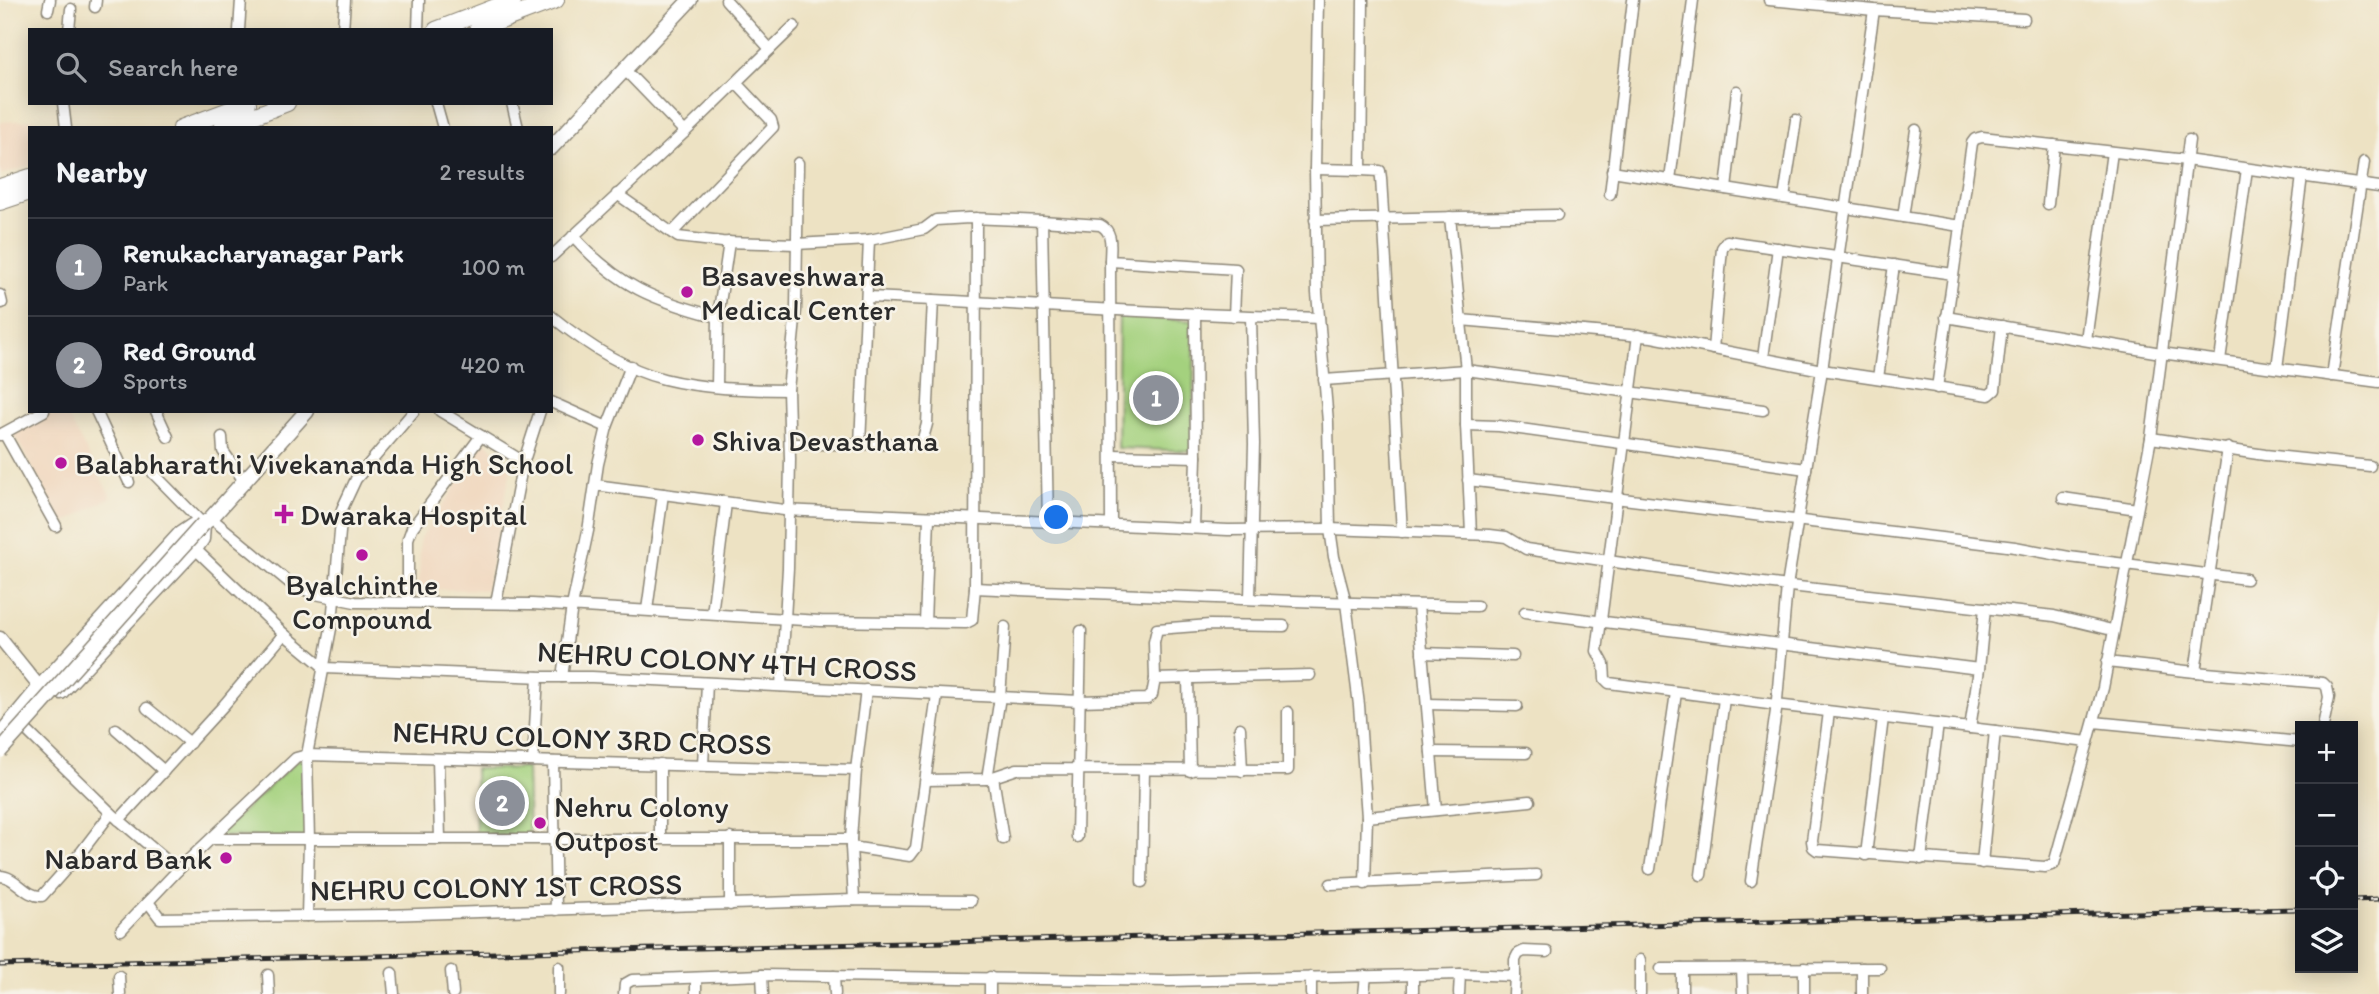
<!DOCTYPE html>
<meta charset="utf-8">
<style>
:root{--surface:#171b24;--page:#20242c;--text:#f1f3f6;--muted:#9ea1a6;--line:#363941;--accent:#8c9099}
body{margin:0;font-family:Itim,sans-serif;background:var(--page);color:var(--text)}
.controls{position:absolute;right:21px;bottom:21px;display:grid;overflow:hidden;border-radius:0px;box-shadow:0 4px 18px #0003}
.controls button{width:63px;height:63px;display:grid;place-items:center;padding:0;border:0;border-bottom:2px solid var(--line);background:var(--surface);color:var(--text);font:35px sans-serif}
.you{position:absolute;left:1057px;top:518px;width:24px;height:24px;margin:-18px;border:5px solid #fff;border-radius:50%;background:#1a73e8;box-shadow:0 0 0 10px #1a73e833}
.badge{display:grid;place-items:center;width:46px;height:46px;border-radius:50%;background:var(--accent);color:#fff;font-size:23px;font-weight:700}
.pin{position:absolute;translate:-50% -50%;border:4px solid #fff;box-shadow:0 2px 7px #0006}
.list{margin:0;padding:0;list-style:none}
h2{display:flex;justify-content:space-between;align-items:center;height:91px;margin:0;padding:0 28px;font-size:30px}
h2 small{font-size:23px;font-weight:400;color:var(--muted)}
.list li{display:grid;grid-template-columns:46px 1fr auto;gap:21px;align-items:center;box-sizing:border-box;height:98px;padding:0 28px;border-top:2px solid var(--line)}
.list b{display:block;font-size:26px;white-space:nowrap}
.list p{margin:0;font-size:23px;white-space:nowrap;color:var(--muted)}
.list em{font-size:23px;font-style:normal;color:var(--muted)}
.icon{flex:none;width:38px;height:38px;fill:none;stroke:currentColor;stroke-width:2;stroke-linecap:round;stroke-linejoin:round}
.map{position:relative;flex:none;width:2379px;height:994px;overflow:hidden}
.search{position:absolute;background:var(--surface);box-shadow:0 4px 18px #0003;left:28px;top:28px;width:525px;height:77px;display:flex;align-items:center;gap:18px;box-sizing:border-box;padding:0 24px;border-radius:0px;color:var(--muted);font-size:26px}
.panel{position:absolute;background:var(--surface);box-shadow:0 4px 18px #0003;left:28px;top:126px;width:525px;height:287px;border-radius:0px}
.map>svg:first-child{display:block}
.built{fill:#f0d6bc}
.green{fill:#a4d17e;stroke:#687e54;stroke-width:2}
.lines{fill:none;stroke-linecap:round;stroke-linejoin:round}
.minor-casing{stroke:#8c8677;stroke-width:13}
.tertiary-casing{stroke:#8c8677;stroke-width:15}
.secondary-casing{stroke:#8c8677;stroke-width:17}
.primary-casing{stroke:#8c8677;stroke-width:18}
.minor{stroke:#fff;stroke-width:10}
.tertiary{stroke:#fff;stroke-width:12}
.secondary{stroke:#fff;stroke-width:14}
.primary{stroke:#fff;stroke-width:16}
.rail-casing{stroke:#2b2b2b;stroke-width:5}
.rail{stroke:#f7f3e8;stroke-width:2.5;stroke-dasharray:8;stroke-linecap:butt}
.secondary-bridge-casing{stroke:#8c8677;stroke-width:17;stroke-linecap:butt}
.secondary-bridge{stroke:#fff;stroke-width:14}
.poi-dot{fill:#b5179e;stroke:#f7f3e8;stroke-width:2.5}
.labels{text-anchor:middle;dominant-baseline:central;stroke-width:5;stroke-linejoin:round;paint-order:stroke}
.poi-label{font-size:30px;fill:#2b2b2b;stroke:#f7f3e8;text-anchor:start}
.street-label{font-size:30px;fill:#2b2b2b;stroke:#f7f3e8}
</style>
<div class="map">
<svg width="2379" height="994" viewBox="0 0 2379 994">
<rect width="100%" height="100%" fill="#f7f3e8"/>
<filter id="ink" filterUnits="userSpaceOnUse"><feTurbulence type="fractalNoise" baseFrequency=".0143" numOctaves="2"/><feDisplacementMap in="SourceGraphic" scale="14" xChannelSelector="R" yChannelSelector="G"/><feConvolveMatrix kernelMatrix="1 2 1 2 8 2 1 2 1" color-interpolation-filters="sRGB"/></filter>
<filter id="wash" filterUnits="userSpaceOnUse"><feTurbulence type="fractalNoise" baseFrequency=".00686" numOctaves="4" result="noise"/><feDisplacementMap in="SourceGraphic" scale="28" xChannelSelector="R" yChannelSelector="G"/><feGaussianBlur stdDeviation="1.57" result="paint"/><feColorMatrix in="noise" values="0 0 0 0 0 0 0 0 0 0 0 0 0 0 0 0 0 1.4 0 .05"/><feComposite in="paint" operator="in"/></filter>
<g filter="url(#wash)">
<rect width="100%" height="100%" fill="#ede2c3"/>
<g class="built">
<polygon points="37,120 38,128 30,128 30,166 0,175 0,122"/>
<polygon points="44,411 65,411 111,497 63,524 11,429"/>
<polygon points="486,441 511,469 486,590 419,589 420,539"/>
</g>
<g class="green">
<polygon points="1119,316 1195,321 1192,451 1117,448"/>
<polygon points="305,759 307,839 217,836 297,760"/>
<polygon points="527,768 529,836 476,839 475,769"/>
</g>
</g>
<g filter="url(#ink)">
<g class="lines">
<g class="minor-casing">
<g id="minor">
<polyline points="726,0 770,49"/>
<polyline points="1318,0 1315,169 1317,293 1328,422 1330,529 1334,557 1346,603 1359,705 1367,817 1365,884"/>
<polyline points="1363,0 1361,170 1380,171 1381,178 1402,532"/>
<polyline points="1769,0 1874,10 2024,19"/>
<polyline points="95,7 96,0"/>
<polyline points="48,10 50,0"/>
<polyline points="69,30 71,9"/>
<polyline points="239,30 241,0"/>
<polyline points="343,30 345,0"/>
<polyline points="418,30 419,0"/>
<polyline points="624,69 685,132"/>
<polyline points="63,103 66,128"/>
<polyline points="436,103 443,128"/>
<polyline points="512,103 518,128"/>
<polyline points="1315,169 1361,170"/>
<polyline points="1612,171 1960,226"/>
<polyline points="1670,180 1693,0"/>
<polyline points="1726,189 1737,91"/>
<polyline points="617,194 678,237 722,242 796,244 869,240 924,229 936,220 969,218 1042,221 1048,523"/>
<polyline points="1610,194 1633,0"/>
<polyline points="1784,198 1796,120"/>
<polyline points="2048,204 2054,145"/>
<polyline points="1450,217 1466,370 1466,425 1471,534"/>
<polyline points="1903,217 1916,130"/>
<polyline points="1315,220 1557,215"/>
<path d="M1042 221 1100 225C1114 232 1110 247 1110 261L1236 269 1234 316"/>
<polyline points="672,233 773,127 771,120 736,83"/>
<path d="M573 236C619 287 653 300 718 317"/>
<polyline points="551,257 685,132 794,26"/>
<polyline points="1110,261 1111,525"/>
<polyline points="0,295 2,303"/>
<path d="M867 297C1018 303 1168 315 1319 318"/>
<path d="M551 316C583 342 624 369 664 379 704 389 747 390 788 390"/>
<polyline points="1946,317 2161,353 2379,382"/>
<polyline points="1461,320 1652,337 1822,370 1989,395 1995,390 2002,326"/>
<polyline points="1638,335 1597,651 1604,664 1605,679 1609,683 1776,705 2088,742"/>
<polyline points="2086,340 2112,152"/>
<polyline points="1713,349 1722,248 1727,241 1953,274"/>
<polyline points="1763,358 1778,248"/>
<polyline points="2220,360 2247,169"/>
<polyline points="2277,368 2302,176"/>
<polyline points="2332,376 2364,162"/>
<polyline points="1878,378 1894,265"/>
<polyline points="1324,380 1466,370 1763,410"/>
<polyline points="717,387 718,317 729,242"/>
<polyline points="1937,388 1972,143 1975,139 1982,137 2186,160 2379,187"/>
<polyline points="551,402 607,427"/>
<polyline points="96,411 129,482"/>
<polyline points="156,411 168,437"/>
<polyline points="440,411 524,462"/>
<polyline points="1466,425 1499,426 1806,469"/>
<polyline points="4,433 56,526"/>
<polyline points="0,435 44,411"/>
<polyline points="222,437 223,451 244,481"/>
<polyline points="2151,438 2265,455 2370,466"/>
<polyline points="790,444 916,444 922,442 927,424 933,300"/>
<polyline points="860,445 869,240"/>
<polyline points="1112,455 1196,457 1195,315"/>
<polyline points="153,473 203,524"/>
<polyline points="1468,480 2015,547 2069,557 2246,579"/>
<polyline points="595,485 784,510 1228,530 1330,529 1490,535 1506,537 1526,549 1746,581 2054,616 2112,630"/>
<polyline points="2063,498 2137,509"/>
<polyline points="211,518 291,584 315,594 355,602 532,604 821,621 966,623 972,620 975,588 976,218"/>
<polyline points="1194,528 1196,457"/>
<polyline points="190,544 284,634 325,668 543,677 592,677 1080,701 1147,699 1152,695 1155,679 1310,675"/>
<path d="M975 588C1142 595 1310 603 1477 606"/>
<polyline points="1250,598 1254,444 1251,317"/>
<polyline points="408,602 408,539 412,528 481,436"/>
<polyline points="496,603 522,467 540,411"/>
<polyline points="1418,605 1436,810"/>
<polyline points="647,610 663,494"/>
<polyline points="1525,612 1979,669 1970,728"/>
<polyline points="712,614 726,503"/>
<polyline points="925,623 929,518"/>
<polyline points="1422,653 1513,656"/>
<polyline points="2107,662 2195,672 2323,683 2327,687 2329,697 2323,726"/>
<polyline points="1979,669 1985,608"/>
<polyline points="2195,672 2228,448"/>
<polyline points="562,677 572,606 588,531 598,464 607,427 631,366"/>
<polyline points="1188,678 1190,771"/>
<polyline points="1155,679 1154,642 1157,629 1210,625 1284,626"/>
<polyline points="781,686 788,568 790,459 788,390 796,310 798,163"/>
<polyline points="1427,704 1517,706"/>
<polyline points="147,708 190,743"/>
<polyline points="1829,712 1812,841 1813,847 1817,850 2045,867 2054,864 2103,688 2151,438 2189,140"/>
<polyline points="2094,722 2300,742"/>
<polyline points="1240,728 1242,771"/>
<polyline points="25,729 111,813 178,870"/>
<polyline points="116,729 164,771"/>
<polyline points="1431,752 1526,753"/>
<polyline points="438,759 440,839"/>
<polyline points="533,761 538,677"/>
<polyline points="553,762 556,910"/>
<polyline points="660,764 660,838"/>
<polyline points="703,765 707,683"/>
<polyline points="993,777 1003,839"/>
<polyline points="987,779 1000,697 1005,627"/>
<polyline points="926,780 987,779 1017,769 1288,770 1288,712"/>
<polyline points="1367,817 1530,801"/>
<polyline points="119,820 224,705 284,634"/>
<polyline points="1077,837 1081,631"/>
<polyline points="212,839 851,839 851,847 910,856 916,848 937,695"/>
<polyline points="851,839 856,770 866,690"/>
<polyline points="851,847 854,900"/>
<polyline points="1866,855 1883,718"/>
<polyline points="1921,859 1938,724"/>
<polyline points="1982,863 1995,731"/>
<polyline points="1650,869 1676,693"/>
<polyline points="1701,875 1724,699"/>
<path d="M0 876C16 876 25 897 42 896L82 851 111 813"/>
<polyline points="1751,881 1776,711 1787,586 1822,370 1874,10"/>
<polyline points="1142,882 1144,771"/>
<polyline points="1331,884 1536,875"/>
<polyline points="148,902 160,918 386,915 854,900 971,901"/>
<polyline points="730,905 730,838"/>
<polyline points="307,916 309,840 307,755 856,770"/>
<polyline points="121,930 178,870 296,758 307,755 332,623 342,509 356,479 414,411"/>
<polyline points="559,967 559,994"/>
<polyline points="1862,968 1862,994"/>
<polyline points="1661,969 1880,968"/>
<polyline points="1682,969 1682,994"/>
<polyline points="1742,969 1743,994"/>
<polyline points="451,971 453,994"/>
<polyline points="392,973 394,994"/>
<polyline points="268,975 269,994"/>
<polyline points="762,975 763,994"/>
<polyline points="119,976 120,994"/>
<polyline points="834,976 835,994"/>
<polyline points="624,994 625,984 632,980 762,975 1170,981 1460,974 1515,976 1515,960 1518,954 1524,951 1547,952"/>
<polyline points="696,994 696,978"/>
<polyline points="990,994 990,977"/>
<polyline points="1311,994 1311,977"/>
<polyline points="1364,994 1366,976"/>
<polyline points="1413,994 1413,975"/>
<polyline points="1459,994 1460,974"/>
<polyline points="1514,994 1515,976"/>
<polyline points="1640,994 1640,960"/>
<polyline points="1804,994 1804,968"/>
</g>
</g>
<g class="tertiary-casing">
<polyline id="tertiary" points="0,638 46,695"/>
</g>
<g class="secondary-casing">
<g id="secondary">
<polyline points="551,148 690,0"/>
<polyline points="61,692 195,549 202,539 203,524"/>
<polyline points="0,735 40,687 180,534 192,526 203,524 211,518 307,411"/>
</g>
</g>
<g class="primary-casing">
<g id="primary">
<polyline points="436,30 514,0"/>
<polyline points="477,30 556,0"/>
<polyline points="181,128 248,103"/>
<polyline points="222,128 287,103"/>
<polyline points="0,187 30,177"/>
<polyline points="0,202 30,192"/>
</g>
</g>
<use href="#minor" class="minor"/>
<use href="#tertiary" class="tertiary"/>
<use href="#secondary" class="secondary"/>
<use href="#primary" class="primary"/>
<g class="rail-casing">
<g id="rail">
<polyline points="2353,900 2379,899"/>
<polyline points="0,965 2300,909"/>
</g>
</g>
<use href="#rail" class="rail"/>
<g class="secondary-bridge-casing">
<polyline id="secondary-bridge" points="0,751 203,524"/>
</g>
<use href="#secondary-bridge" class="secondary-bridge"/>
</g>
</g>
<g class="poi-dot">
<circle cx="687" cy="292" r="7"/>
<circle cx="698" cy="440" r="7"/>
<circle cx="61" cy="463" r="7"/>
<path d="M280.5 503.5h7v7h7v7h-7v7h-7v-7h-7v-7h7z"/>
<circle cx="362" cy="555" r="7"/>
<circle cx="540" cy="823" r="7"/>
<circle cx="226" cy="858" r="7"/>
</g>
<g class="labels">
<g class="poi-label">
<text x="701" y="275">Basaveshwara<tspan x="701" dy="34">Medical Center</tspan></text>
<text x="712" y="440">Shiva Devasthana</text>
<text x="75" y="463">Balabharathi Vivekananda High School</text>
<text x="300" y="514">Dwaraka Hospital</text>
<text x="362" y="584" text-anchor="middle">Byalchinthe<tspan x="362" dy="34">Compound</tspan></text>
<text x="554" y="806">Nehru Colony<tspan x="554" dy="34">Outpost</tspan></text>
<text x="212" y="858" text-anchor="end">Nabard Bank</text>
</g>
<g class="street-label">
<text transform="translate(727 661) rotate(3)">NEHRU COLONY 4TH CROSS</text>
<text transform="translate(582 738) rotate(2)">NEHRU COLONY 3RD CROSS</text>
<text transform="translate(496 887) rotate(-1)">NEHRU COLONY 1ST CROSS</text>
</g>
</g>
</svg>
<div class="controls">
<button>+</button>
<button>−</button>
<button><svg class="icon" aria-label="locate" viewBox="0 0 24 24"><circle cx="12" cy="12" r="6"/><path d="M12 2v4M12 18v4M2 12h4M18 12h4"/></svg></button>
<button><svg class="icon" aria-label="layers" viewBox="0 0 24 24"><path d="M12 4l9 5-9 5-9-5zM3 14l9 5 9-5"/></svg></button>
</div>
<div class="you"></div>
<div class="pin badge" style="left:1156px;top:398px">1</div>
<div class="pin badge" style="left:502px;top:803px">2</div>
<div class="search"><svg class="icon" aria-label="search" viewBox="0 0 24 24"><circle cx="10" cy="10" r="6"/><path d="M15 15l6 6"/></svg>Search here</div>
<section class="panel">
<h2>Nearby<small>2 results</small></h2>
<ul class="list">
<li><span class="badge">1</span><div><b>Renukacharyanagar Park</b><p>Park</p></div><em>100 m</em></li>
<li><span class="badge">2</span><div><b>Red Ground</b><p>Sports</p></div><em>420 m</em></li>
</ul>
</section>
</div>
